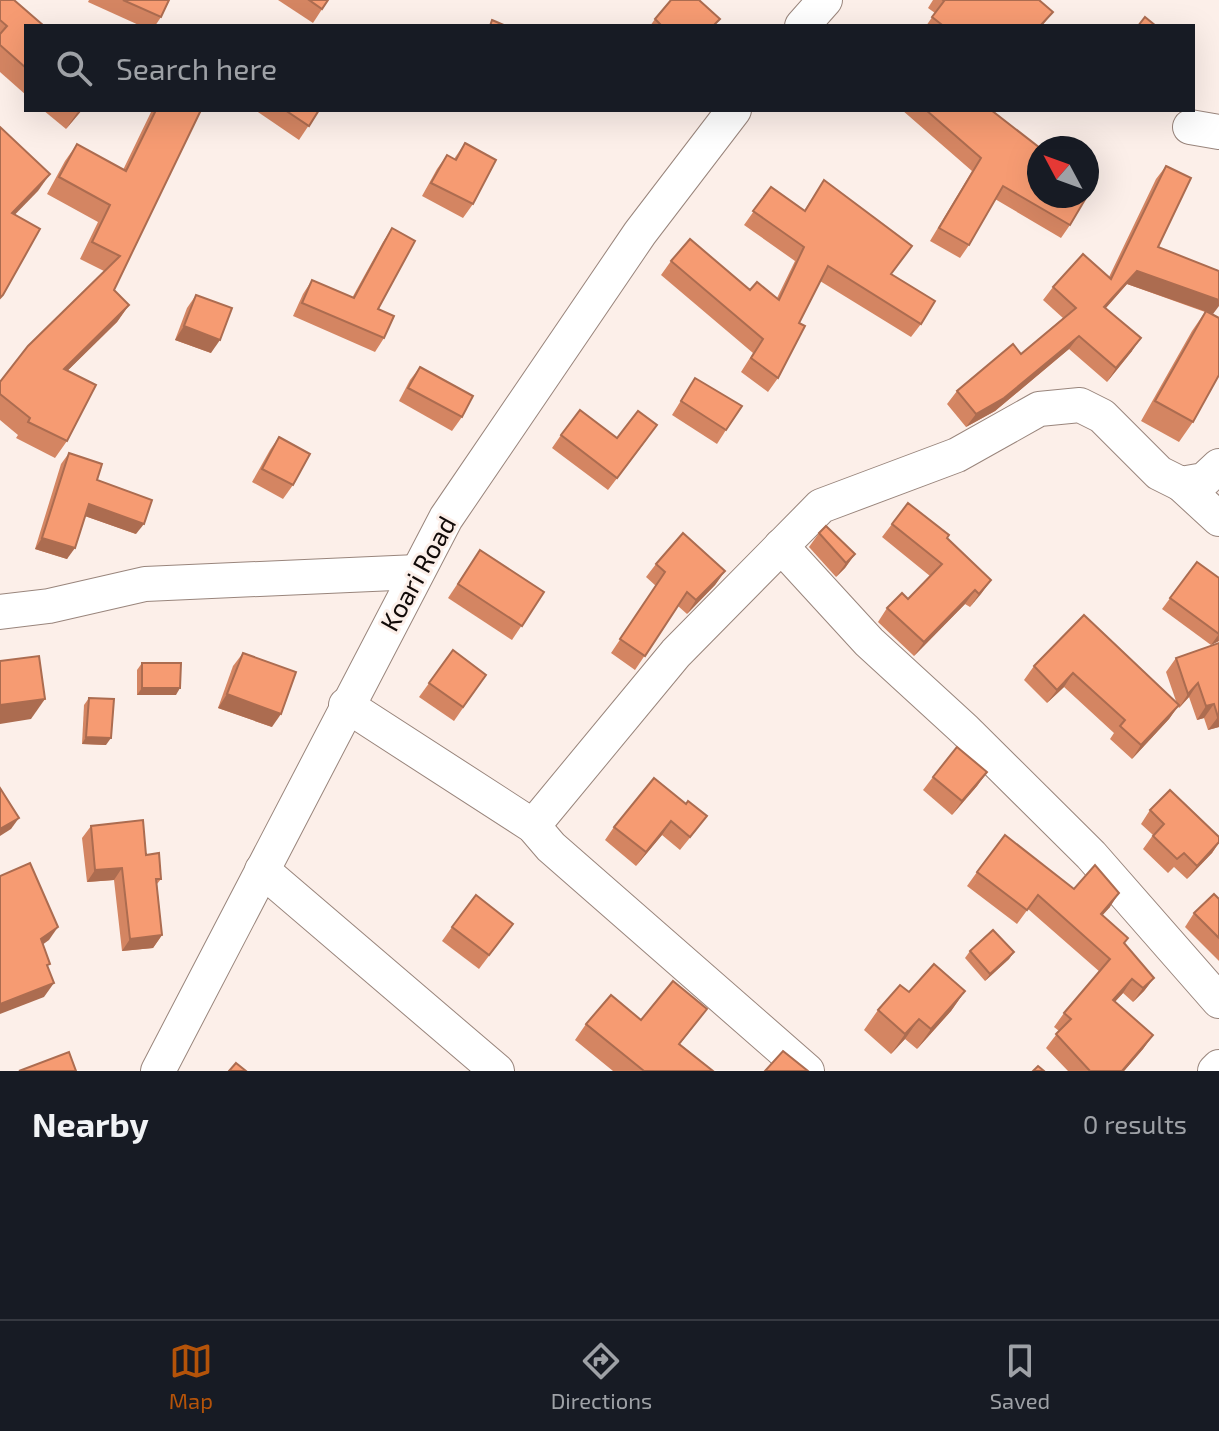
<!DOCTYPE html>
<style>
:root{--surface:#171b24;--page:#242831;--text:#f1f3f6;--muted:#9ea1a6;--line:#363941;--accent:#b45309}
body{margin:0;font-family:"Exo 2",sans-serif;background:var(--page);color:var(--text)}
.compass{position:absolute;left:1027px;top:136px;width:72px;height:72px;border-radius:50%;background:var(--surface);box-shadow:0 8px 32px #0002;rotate:311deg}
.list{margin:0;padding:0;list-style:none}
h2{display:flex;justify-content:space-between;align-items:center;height:104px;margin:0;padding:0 32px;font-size:34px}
h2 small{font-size:26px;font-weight:400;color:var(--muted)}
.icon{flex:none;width:44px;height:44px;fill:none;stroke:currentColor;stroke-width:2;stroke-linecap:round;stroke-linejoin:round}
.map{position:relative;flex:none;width:1219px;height:1071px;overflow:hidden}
.search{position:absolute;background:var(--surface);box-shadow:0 8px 32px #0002;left:24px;right:24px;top:24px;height:88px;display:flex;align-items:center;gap:20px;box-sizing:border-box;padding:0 28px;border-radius:0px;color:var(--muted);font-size:30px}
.sheet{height:248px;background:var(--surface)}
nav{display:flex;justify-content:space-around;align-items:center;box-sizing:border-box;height:112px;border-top:2px solid var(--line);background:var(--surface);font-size:22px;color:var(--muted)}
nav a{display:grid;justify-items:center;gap:4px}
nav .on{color:var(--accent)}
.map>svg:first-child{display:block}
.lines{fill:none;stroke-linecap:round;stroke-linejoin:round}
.street-casing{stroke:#99857c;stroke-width:36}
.street{stroke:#fff;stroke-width:34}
.wall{fill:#d48562}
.shaded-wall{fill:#ac6c50}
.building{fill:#f69b72;stroke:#ac6c50;stroke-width:2}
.labels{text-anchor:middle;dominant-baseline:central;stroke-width:6;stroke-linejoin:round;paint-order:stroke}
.street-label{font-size:26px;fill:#110a08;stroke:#fcefe9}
</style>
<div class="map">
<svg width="1219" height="1071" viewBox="0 0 1219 1071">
<rect width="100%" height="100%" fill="#fcefe9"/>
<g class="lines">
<g class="street-casing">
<g id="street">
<polyline points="802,26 825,0"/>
<polyline points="1190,127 1219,132"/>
<polyline points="1181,484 1219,519"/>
<polyline points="781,546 869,642 965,730 1091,855 1219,1001"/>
<polyline points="0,612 49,606 145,584 417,572"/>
<polyline points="346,705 533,826 551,847 807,1071"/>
<polyline points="533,826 676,653 821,506 957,455 1039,409 1080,405 1102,416 1159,473 1181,484 1204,480 1219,466"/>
<polyline points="262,870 497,1071"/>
<polyline points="158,1071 446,518 640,233 734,110"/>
<polyline points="1215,1071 1219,1067"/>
</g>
</g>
<use href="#street" class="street"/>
</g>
<g class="wall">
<polygon points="0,0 26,26 26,95 0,72"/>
<polygon points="89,0 169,0 161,17 155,26 141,26 88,2"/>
<polygon points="278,0 328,0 313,23"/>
<polygon points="933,0 1039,0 1053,12 1042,26 926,26 935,13 928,8"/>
<polygon points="655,19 715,26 650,26"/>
<polygon points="43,110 82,110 66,129"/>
<polygon points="152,110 201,110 114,290 129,305 117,322 67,371 67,441 55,458 16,438 18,435 0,420 0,382 104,271 80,259 98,222 47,194 65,161 77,144 123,170"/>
<polygon points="255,110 319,110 299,140"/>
<polygon points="902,110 991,110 1070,225 1061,238 995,199 969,245 960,258 930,241 972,171"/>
<polygon points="465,143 473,204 463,218 422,196 437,169 447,155 454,159"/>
<polygon points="1166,166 1158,247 1213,314 1193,422 1179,442 1141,421 1192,331 1205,312 1127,284 1106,308 1132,351 1107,382 1069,349 995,411 966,427 947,404 957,391 1021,354 1063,318 1043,300 1053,287 1109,277 1156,179"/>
<polygon points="824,180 892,275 921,324 911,337 820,281 799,323 778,378 768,392 741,372 753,353 661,275 671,261 777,298 795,261 744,225 771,187 804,211"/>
<polygon points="392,228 378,309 384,338 375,352 293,316 303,294 312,280 352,298 383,242"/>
<polygon points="196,295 211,353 175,340 187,308"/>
<polygon points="420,367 462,417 452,431 399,401 410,380"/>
<polygon points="695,378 726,430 717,444 672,415"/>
<polygon points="561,435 617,438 648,438 608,490 552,448"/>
<polygon points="279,437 293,485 283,499 252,482 270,450"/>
<polygon points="69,453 97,480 136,534 85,516 67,559 35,549 61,464"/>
<polygon points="892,524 947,538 991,580 970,607 965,604 914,656 878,622 887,608 908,599 930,576 882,537"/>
<polygon points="819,533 855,554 845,568 836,577 809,547"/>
<polygon points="480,550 544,592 512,640 448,598"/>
<polygon points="1197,562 1219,578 1219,641 1211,645 1162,609"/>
<polygon points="656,564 725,571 715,585 687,614 678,606 635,670 611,653 656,586 646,577"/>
<polygon points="1084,615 1177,704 1166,672 1176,658 1219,643 1219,727 1208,730 1204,718 1197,720 1189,697 1179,708 1178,706 1169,719 1132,759 1110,739 1114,733 1064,687 1047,703 1024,680 1034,666"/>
<polygon points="453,650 486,675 454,721 419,697"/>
<polygon points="243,653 272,727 218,708 233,666"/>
<polygon points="142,663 176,695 137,695 137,670"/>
<polygon points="89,698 106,745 82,744 84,705"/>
<polygon points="987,772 977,786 952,815 923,790 933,777"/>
<polygon points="686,804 697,829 680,850 662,835 636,866 605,840 614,827"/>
<polygon points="1150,810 1219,837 1219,843 1212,853 1187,879 1174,867 1168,873 1143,849 1153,835 1141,824"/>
<polygon points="91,826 146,855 161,879 157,884 162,935 153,948 122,951 114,880 87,882 82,838"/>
<polygon points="977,872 1074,889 1110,907 1102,915 1128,938 1124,943 1154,978 1144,991 1133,1002 1123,993 1115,1002 1153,1035 1143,1049 1124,1071 1068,1071 1046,1048 1059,1031 1054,1027 1064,1013 1100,972 1028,909 1017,924 967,886"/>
<polygon points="1219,899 1219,961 1185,927 1194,913"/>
<polygon points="513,924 479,969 442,941 452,927"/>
<polygon points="970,951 1014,952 1009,959 985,981 965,958"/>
<polygon points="965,991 951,1011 917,1049 905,1039 891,1054 864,1030 878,1010"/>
<polygon points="707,1009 680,1044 713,1071 613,1071 575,1040 586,1024 641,1020"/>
</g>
<g class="shaded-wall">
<polygon points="80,110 82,110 66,129 77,113"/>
<polygon points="50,174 38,191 0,230 12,213"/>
<polygon points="1137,271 1219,300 1219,306 1213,314 1127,284 1095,320 1104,307"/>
<polygon points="129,305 117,322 52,386 64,369"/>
<polygon points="184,326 220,340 211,353 175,340"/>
<polygon points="1079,336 1069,349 995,411 966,427 976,414"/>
<polygon points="1141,338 1132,351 1107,382 1116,368"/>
<polygon points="89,504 144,524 136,534 82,515"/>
<polygon points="42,538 75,548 67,559 35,549"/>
<polygon points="855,554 845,568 836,577 846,563"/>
<polygon points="725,571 715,585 687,614 696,600"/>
<polygon points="991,580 981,594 970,607 979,594"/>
<polygon points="975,590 965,604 914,656 924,642"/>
<polygon points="1219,634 1219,641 1211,645"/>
<polygon points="1073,673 1064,687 1047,703 1057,690"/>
<polygon points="1198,683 1189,697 1179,708 1188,694"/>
<polygon points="142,688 180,688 176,695 137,695"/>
<polygon points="227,694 281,714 272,727 218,708"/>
<polygon points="45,699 31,719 0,724 0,705"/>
<polygon points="1214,704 1204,718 1197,720 1206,706"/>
<polygon points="1179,705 1169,719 1132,759 1141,745"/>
<polygon points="1219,716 1219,727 1208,730 1218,717"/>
<polygon points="86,737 111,738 106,745 82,744"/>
<polygon points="987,772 977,786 952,815 962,801"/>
<polygon points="19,818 11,829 0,836 0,829"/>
<polygon points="671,821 662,835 636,866 646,852"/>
<polygon points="1219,842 1212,853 1187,879 1197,866"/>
<polygon points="122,868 114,880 87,882 95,870"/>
<polygon points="1119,893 1110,907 1091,928 1101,914"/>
<polygon points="58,927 49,940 31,953 41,939"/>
<polygon points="162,935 153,948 122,951 130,939"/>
<polygon points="1014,952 1009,959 985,981 990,974"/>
<polygon points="1154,978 1144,991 1133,1002 1143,988"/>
<polygon points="1132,979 1123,993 1103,1014 1113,1000"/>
<polygon points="54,983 44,997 0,1014 0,1004"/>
<polygon points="965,991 951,1011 917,1049 931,1029"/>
<polygon points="919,1019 905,1039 891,1054 905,1034"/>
<polygon points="1153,1035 1143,1049 1124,1071 1122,1071"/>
</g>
<g class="building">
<polygon points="0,0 14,0 44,26 26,26 26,68 0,45 0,34 7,26 0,20"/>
<polygon points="123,0 169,0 161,17"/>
<polygon points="309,0 328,0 322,9"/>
<polygon points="671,0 699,0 720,19 713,26 662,26 655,19"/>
<polygon points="943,0 1039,0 1053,12 1040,26 939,26 941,24 932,17 944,1"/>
<polygon points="1145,17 1156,26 1138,26"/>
<polygon points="492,20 506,26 490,26"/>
<polygon points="156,110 201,110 114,290 129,305 64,369 96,385 67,441 28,422 30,418 0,394 0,382 28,346 120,256 92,242 110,205 59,177 77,144 126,171"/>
<polygon points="285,110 319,110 309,126"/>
<polygon points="926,110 991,110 1040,148 1039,148 1039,196 1087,196 1087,176 1096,181 1070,225 1003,186 969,245 939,228 981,158"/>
<polygon points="0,127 50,174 12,213 40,229 3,295 0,298"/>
<polygon points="465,143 496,160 473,204 431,183 447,155 456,160"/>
<polygon points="1166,166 1191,178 1158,247 1219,271 1219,300 1137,271 1104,307 1141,338 1116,368 1079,336 1004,398 976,414 957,391 1013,344 1021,354 1076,308 1053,287 1083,254 1111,279"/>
<polygon points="824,180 912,246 891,274 935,301 921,324 828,266 799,323 805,326 778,378 751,358 763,339 671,261 690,239 750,290 757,282 779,300 804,247 753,211 771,187 805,211"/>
<polygon points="392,228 415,241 378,309 394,316 384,338 302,303 312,280 354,298"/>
<polygon points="196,295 232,308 220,340 184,326"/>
<polygon points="1206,311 1219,318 1219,375 1193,422 1155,401"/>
<polygon points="420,367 473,396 462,417 408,388"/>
<polygon points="695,378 742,406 726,430 681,401"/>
<polygon points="580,410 617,438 638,411 657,425 617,478 561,435"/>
<polygon points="279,437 310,454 293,485 262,469"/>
<polygon points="69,453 102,464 97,480 152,500 144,524 89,504 75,548 42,538"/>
<polygon points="908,503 949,535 947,538 991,580 979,594 975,590 924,642 887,608 902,593 908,599 942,564 892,524"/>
<polygon points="826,526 855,554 846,563 819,533"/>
<polygon points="683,533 725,571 696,600 687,592 645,656 620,639 665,572 656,564"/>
<polygon points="480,550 544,592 522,626 458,584"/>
<polygon points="1197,562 1219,578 1219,634 1170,598"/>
<polygon points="1084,615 1179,705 1141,745 1120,726 1125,720 1073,673 1057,690 1034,666"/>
<polygon points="1219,643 1219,716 1218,717 1214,704 1206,706 1198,683 1188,694 1176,658"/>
<polygon points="453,650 486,675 463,707 429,683"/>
<polygon points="243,653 296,672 281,714 227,694"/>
<polygon points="39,656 45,699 0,705 0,661"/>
<polygon points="142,663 181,663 180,688 142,688"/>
<polygon points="89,698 114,699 111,738 86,737"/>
<polygon points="957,747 987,772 962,801 933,777"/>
<polygon points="654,778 686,804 688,801 707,816 690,837 671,821 646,852 614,827"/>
<polygon points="0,788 19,818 0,829"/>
<polygon points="1170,790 1219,837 1219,842 1197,866 1184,853 1177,859 1153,836 1164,824 1150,810"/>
<polygon points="143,820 146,855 159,853 161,879 156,879 162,935 130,939 122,868 95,870 91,826"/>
<polygon points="1005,835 1074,889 1095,865 1119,893 1101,914 1128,938 1124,943 1154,978 1143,988 1132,979 1113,1000 1153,1035 1122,1071 1090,1071 1056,1034 1071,1019 1064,1013 1110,959 1038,895 1027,910 977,872"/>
<polygon points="30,863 58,927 41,939 50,964 47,965 54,983 0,1004 0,876"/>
<polygon points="1214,894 1219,899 1219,938 1194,913"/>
<polygon points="476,895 513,924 489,955 452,927"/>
<polygon points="993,930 1014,952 990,974 970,951"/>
<polygon points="934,964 965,991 931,1029 919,1019 905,1034 878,1010 900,985 909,992"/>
<polygon points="673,981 707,1009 679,1044 713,1071 644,1071 586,1024 611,995 641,1020"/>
<polygon points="783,1051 808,1071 765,1071"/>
<polygon points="69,1052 76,1071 19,1071"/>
<polygon points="236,1063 246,1071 229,1071"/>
<polygon points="1038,1066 1044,1071 1033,1071"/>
</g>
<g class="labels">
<g class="street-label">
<text transform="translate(417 573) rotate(-61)">Koari Road</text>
</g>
</g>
</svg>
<svg class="compass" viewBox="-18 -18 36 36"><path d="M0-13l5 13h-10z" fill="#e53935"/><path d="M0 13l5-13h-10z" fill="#9ea1a6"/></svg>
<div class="search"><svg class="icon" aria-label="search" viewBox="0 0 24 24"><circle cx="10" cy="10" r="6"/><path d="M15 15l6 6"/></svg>Search here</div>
</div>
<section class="sheet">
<h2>Nearby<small>0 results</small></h2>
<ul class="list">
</ul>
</section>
<nav>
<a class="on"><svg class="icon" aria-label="map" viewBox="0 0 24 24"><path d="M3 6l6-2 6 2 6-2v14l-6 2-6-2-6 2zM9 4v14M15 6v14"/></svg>Map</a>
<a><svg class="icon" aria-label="directions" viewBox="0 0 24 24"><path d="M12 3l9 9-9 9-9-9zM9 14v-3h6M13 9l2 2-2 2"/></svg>Directions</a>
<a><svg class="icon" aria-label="saved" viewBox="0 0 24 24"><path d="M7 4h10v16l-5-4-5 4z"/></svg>Saved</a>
</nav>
